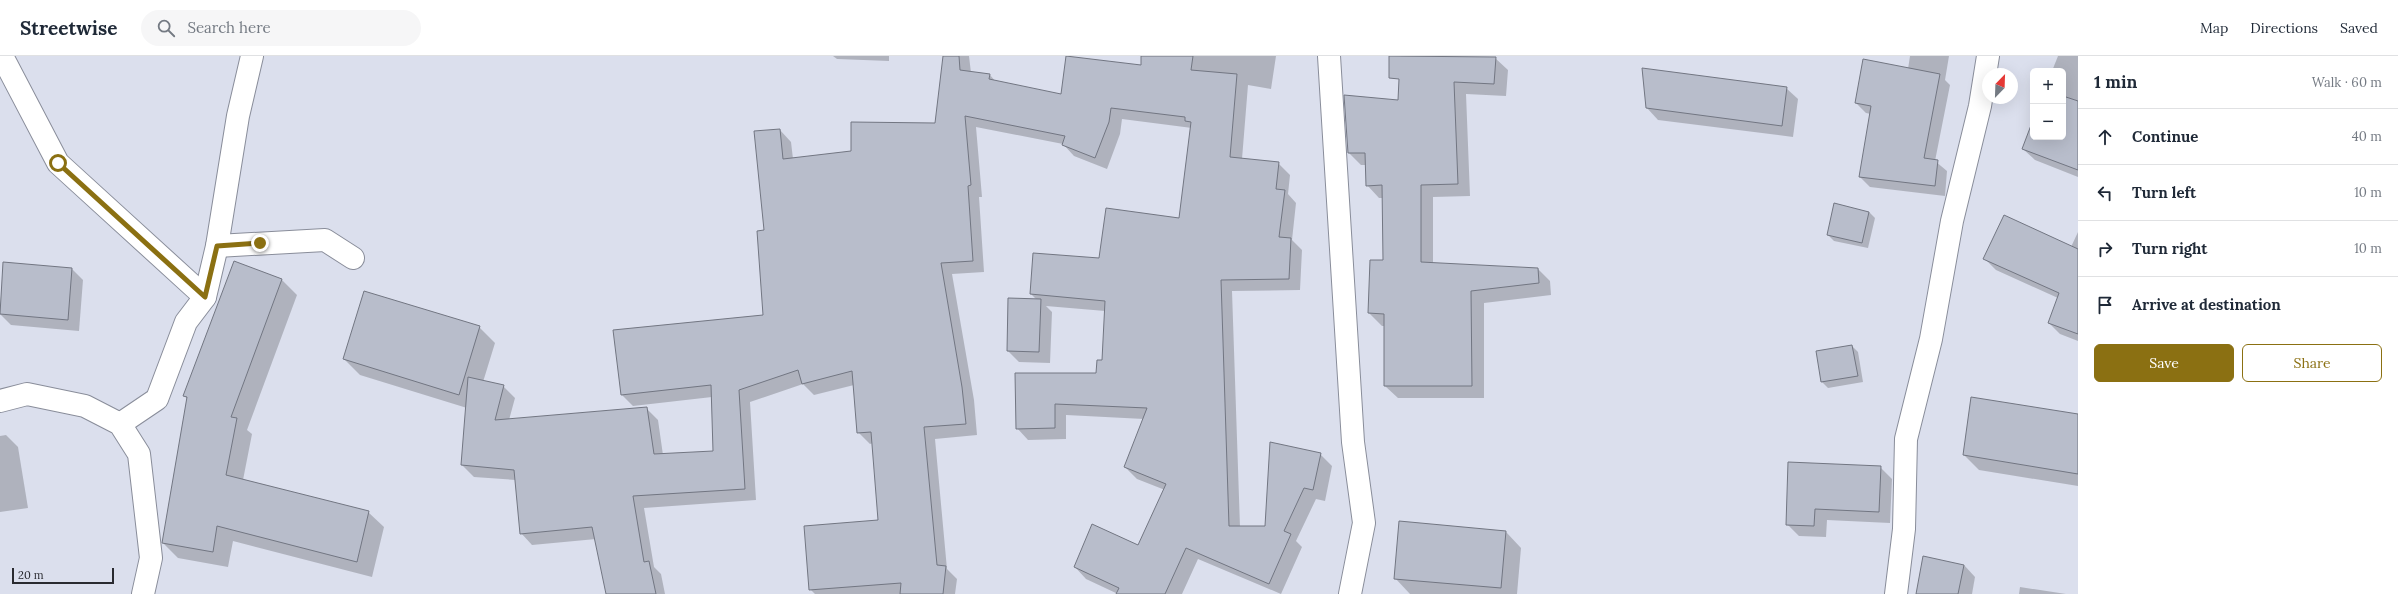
<!DOCTYPE html>
<meta charset="utf-8">
<style>
:root{--surface:#fff;--page:#f6f6f7;--text:#1f2937;--muted:#747a83;--line:#e0e1e3;--accent:#8b7012}
body{margin:0;font-family:Lora,serif;background:var(--page);color:var(--text)}
.controls{position:absolute;right:12px;top:12px;display:grid;overflow:hidden;border-radius:6px;box-shadow:0 4px 16px #0002}
.controls button{width:36px;height:36px;display:grid;place-items:center;padding:0;border:0;border-bottom:1px solid var(--line);background:var(--surface);color:var(--text);font:20px sans-serif}
.compass{position:absolute;left:1982px;top:12px;width:36px;height:36px;border-radius:50%;background:var(--surface);box-shadow:0 4px 16px #0002;rotate:23deg}
.scale{position:absolute;left:12px;bottom:10px;width:102px;box-sizing:border-box;padding-left:4px;border:2px solid #292a30;border-top:0;font-size:11px;line-height:14px;white-space:nowrap;color:#292a30;-webkit-text-stroke:3px #dbdfed;paint-order:stroke}
.stop{position:absolute;width:12px;height:12px;margin:-9px;border:3px solid #8b7012;border-radius:50%;background:#fff}
.stop.end{background:#8b7012;border-color:#fff;box-shadow:0 1px 4px #0008}
.list{margin:0;padding:0;list-style:none}
h2{display:flex;justify-content:space-between;align-items:center;height:52px;margin:0;padding:0 16px;font-size:17px}
h2 small{font-size:13px;font-weight:400;color:var(--muted)}
.list li{display:grid;grid-template-columns:26px 1fr auto;gap:12px;align-items:center;box-sizing:border-box;height:56px;padding:0 16px;border-top:1px solid var(--line)}
.list b{display:block;font-size:15px;white-space:nowrap}
.list em{font-size:13px;font-style:normal;color:var(--muted)}
.actions{display:flex;gap:8px;padding:12px 16px}
.actions a{flex:1;padding:9px 0;border:1px solid var(--accent);border-radius:6px;text-align:center;font-size:14px;color:var(--accent)}
.actions .main{background:var(--accent);color:#fff}
.icon{flex:none;width:22px;height:22px;fill:none;stroke:currentColor;stroke-width:2;stroke-linecap:round;stroke-linejoin:round}
.map{position:relative;flex:none;width:2078px;height:538px;overflow:hidden}
header{display:flex;align-items:center;gap:24px;box-sizing:border-box;height:56px;padding:0 20px;background:var(--surface);border-bottom:1px solid var(--line)}
header strong{font-size:19px}
nav{display:flex;gap:22px;margin-inline-start:auto;font-size:14px}
.search{width:280px;height:36px;background:var(--page);display:flex;align-items:center;gap:10px;box-sizing:border-box;padding:0 14px;border-radius:22px;color:var(--muted);font-size:15px}
main{display:flex}
aside{flex:1;background:var(--surface)}
.map>svg:first-child{display:block}
.shadow{fill:#0003}
.building{fill:#b8bdcb;stroke:#727682}
.lines{fill:none;stroke-linecap:round;stroke-linejoin:round}
.street-casing{stroke:#898d9a;stroke-width:24}
.street{stroke:#fff;stroke-width:22}
.route{stroke:#8b7012;stroke-width:5}
</style>
<header>
<strong>Streetwise</strong>
<div class="search"><svg class="icon" aria-label="search" viewBox="0 0 24 24"><circle cx="10" cy="10" r="6"/><path d="M15 15l6 6"/></svg>Search here</div>
<nav><a>Map</a><a>Directions</a><a>Saved</a></nav>
</header>
<main>
<div class="map">
<svg width="2078" height="538" viewBox="0 0 2078 538">
<rect width="100%" height="100%" fill="#dbdfed"/>
<g class="shadow">
<polygon points="833,0 889,0 889,5 837,3"/>
<polygon points="944,0 969,0 971,17 990,19 996,26 1062,39 1141,10 1143,0 1276,0 1271,33 1248,29 1242,103 1278,107 1290,119 1288,138 1296,147 1292,184 1302,194 1300,234 1232,235 1240,471 1266,471 1320,398 1332,410 1325,445 1316,443 1296,485 1302,491 1281,538 1198,503 1182,538 1118,538 1086,523 1075,511 1139,490 1165,434 1137,423 1125,411 1144,363 1066,359 1066,383 1028,384 1017,372 1097,318 1103,305 1105,255 1046,250 1052,256 1050,307 1019,306 1008,295 1037,244 1031,238 1034,198 1100,204 1180,163 1192,72 1122,63 1120,78 1107,113 1074,100 1063,88 976,71 982,141 979,141 984,216 952,218 974,344 977,379 935,383 947,513 957,523 955,538 815,538 810,533 879,465 873,387 870,388 858,376 854,329 814,339 803,328 750,346 756,444 644,452 654,511 661,518 665,538 607,538 596,483 532,489 521,477 516,424 474,421 462,409 467,352 360,319 344,303 479,271 495,287 483,326 503,330 515,342 509,364 646,352 658,364 663,399 714,396 712,341 633,350 622,339 764,260 765,175 780,74 791,86 793,103 852,96 936,68"/>
<polygon points="1401,0 1495,2 1508,14 1506,40 1466,38 1470,140 1433,141 1433,208 1538,213 1550,225 1551,239 1484,247 1484,342 1398,342 1385,330 1385,270 1382,270 1369,257 1384,205 1383,142 1379,142 1367,129 1366,109 1361,109 1349,97 1399,45"/>
<polygon points="1910,0 1949,0 1945,24 1950,29 1935,105 1947,115 1945,140 1870,131 1860,121 1871,58 1866,57 1856,47 1908,13"/>
<polygon points="2058,0 2078,0 2078,121 2035,104 2023,93 2033,67 2033,81 2063,81 2063,15 2052,15"/>
<polygon points="1786,32 1798,43 1793,81 1658,64 1647,52"/>
<polygon points="1869,156 1875,162 1868,192 1834,185 1828,179"/>
<polygon points="2078,176 2078,285 2060,278 2049,267 2058,242 1996,214 1985,203 2071,191"/>
<polygon points="4,207 72,213 83,224 79,275 11,269 0,258"/>
<polygon points="282,224 297,239 247,374 252,378 243,424 368,456 384,471 372,521 233,485 228,511 178,502 163,487 187,343 185,340"/>
<polygon points="1852,290 1858,296 1863,326 1828,332 1822,326"/>
<polygon points="2078,359 2078,430 1979,414 1964,399"/>
<polygon points="6,379 18,391 28,452 0,456 0,380"/>
<polygon points="1880,411 1892,423 1890,467 1827,464 1826,481 1799,480 1787,468"/>
<polygon points="1506,476 1521,492 1517,538 1410,538 1395,522"/>
<polygon points="1964,509 1975,521 1972,538 1917,538"/>
<polygon points="2020,531 2066,538 2019,538"/>
</g>
<g class="building">
<polygon points="943,0 959,0 960,14 990,18 989,23 1061,38 1066,0 1141,9 1141,0 1193,0 1191,14 1237,18 1230,101 1279,106 1276,133 1285,134 1279,181 1291,182 1289,223 1221,224 1229,470 1265,470 1270,386 1321,397 1313,434 1304,432 1284,475 1291,478 1269,528 1186,492 1165,538 1116,538 1119,532 1074,511 1092,468 1138,489 1166,428 1124,411 1147,352 1055,348 1055,372 1016,373 1015,317 1096,317 1097,304 1102,304 1105,245 1030,238 1033,197 1099,202 1106,152 1179,162 1191,66 1185,65 1185,61 1111,52 1109,66 1095,102 1062,89 1065,80 965,60 971,129 968,130 973,205 941,207 962,331 966,368 924,371 937,509 946,510 943,538 900,538 901,527 809,534 804,470 878,464 871,376 857,377 852,315 802,328 798,314 739,334 745,433 633,440 644,506 649,505 656,538 606,538 592,471 520,478 514,414 461,409 468,321 504,329 495,364 647,351 654,398 713,395 711,329 621,339 613,274 763,259 757,175 764,174 754,75 780,73 783,103 851,95 851,66 935,67"/>
<polygon points="1389,0 1496,1 1494,28 1454,26 1458,128 1421,129 1421,206 1538,212 1539,227 1471,235 1472,330 1384,330 1384,258 1368,257 1370,204 1383,204 1382,129 1366,130 1365,97 1348,97 1344,39 1398,44 1399,23 1389,22"/>
<polygon points="1863,3 1940,18 1924,102 1938,104 1935,130 1859,121 1871,50 1855,47"/>
<polygon points="1642,12 1787,31 1782,70 1646,52"/>
<polygon points="2063,40 2078,45 2078,114 2022,93 2033,64 2033,81 2063,81"/>
<polygon points="1834,147 1869,156 1862,187 1827,179"/>
<polygon points="2004,159 2078,193 2078,278 2048,267 2059,237 1983,203"/>
<polygon points="234,205 282,223 231,361 237,362 226,419 369,455 357,506 217,470 213,496 162,487 187,341 183,340"/>
<polygon points="3,206 72,212 68,264 0,258"/>
<polygon points="364,235 480,270 459,339 343,303"/>
<polygon points="1008,242 1041,243 1039,296 1007,295"/>
<polygon points="1852,289 1858,320 1821,326 1816,295"/>
<polygon points="1971,341 2078,358 2078,418 1963,399"/>
<polygon points="1788,406 1881,410 1879,456 1815,453 1814,470 1786,469"/>
<polygon points="1399,465 1506,475 1501,532 1394,523"/>
<polygon points="1923,500 1964,509 1958,538 1916,538"/>
</g>
<g class="lines">
<g class="street-casing">
<g id="street">
<polyline points="2,0 58,107 205,241"/>
<polyline points="1329,0 1353,386 1364,467 1350,538"/>
<polyline points="217,190 325,184 353,202"/>
<polyline points="0,345 27,338 85,350 120,368 139,398 151,502 143,538"/>
<polyline points="120,368 157,343 186,266 205,241 217,190 238,60 252,0"/>
<polyline points="1896,538 1904,473 1906,383 1931,283 1952,165 1980,50 1988,0"/>
</g>
</g>
<use href="#street" class="street"/>
</g>
<g class="lines">
<polyline class="route" points="58,107 205,241 217,190 260,187"/>
</g>
</svg>
<div class="controls">
<button>+</button>
<button>−</button>
</div>
<svg class="compass" viewBox="-18 -18 36 36"><path d="M0-13l5 13h-10z" fill="#e53935"/><path d="M0 13l5-13h-10z" fill="#747a83"/></svg>
<div class="scale">20 m</div>
<div class="stop" style="left:58px;top:107px"></div>
<div class="stop end" style="left:260px;top:187px"></div>
</div>
<aside>
<h2>1 min<small>Walk · 60 m</small></h2>
<ul class="list">
<li><svg class="icon" aria-label="ahead" viewBox="0 0 24 24"><path d="M12 20V5M6 11l6-6 6 6"/></svg><div><b>Continue</b></div><em>40 m</em></li>
<li><svg class="icon" aria-label="left" viewBox="0 0 24 24"><path d="M17 20v-9H6M10 6l-5 5 5 5"/></svg><div><b>Turn left</b></div><em>10 m</em></li>
<li><svg class="icon" aria-label="right" viewBox="0 0 24 24"><path d="M7 20v-9h11M14 6l5 5-5 5"/></svg><div><b>Turn right</b></div><em>10 m</em></li>
<li><svg class="icon" aria-label="arrive" viewBox="0 0 24 24"><path d="M6 21V4h12l-3 4 3 4H6"/></svg><div><b>Arrive at destination</b></div></li>
</ul>
<div class="actions"><a class="main">Save</a><a>Share</a></div>
</aside>
</main>
